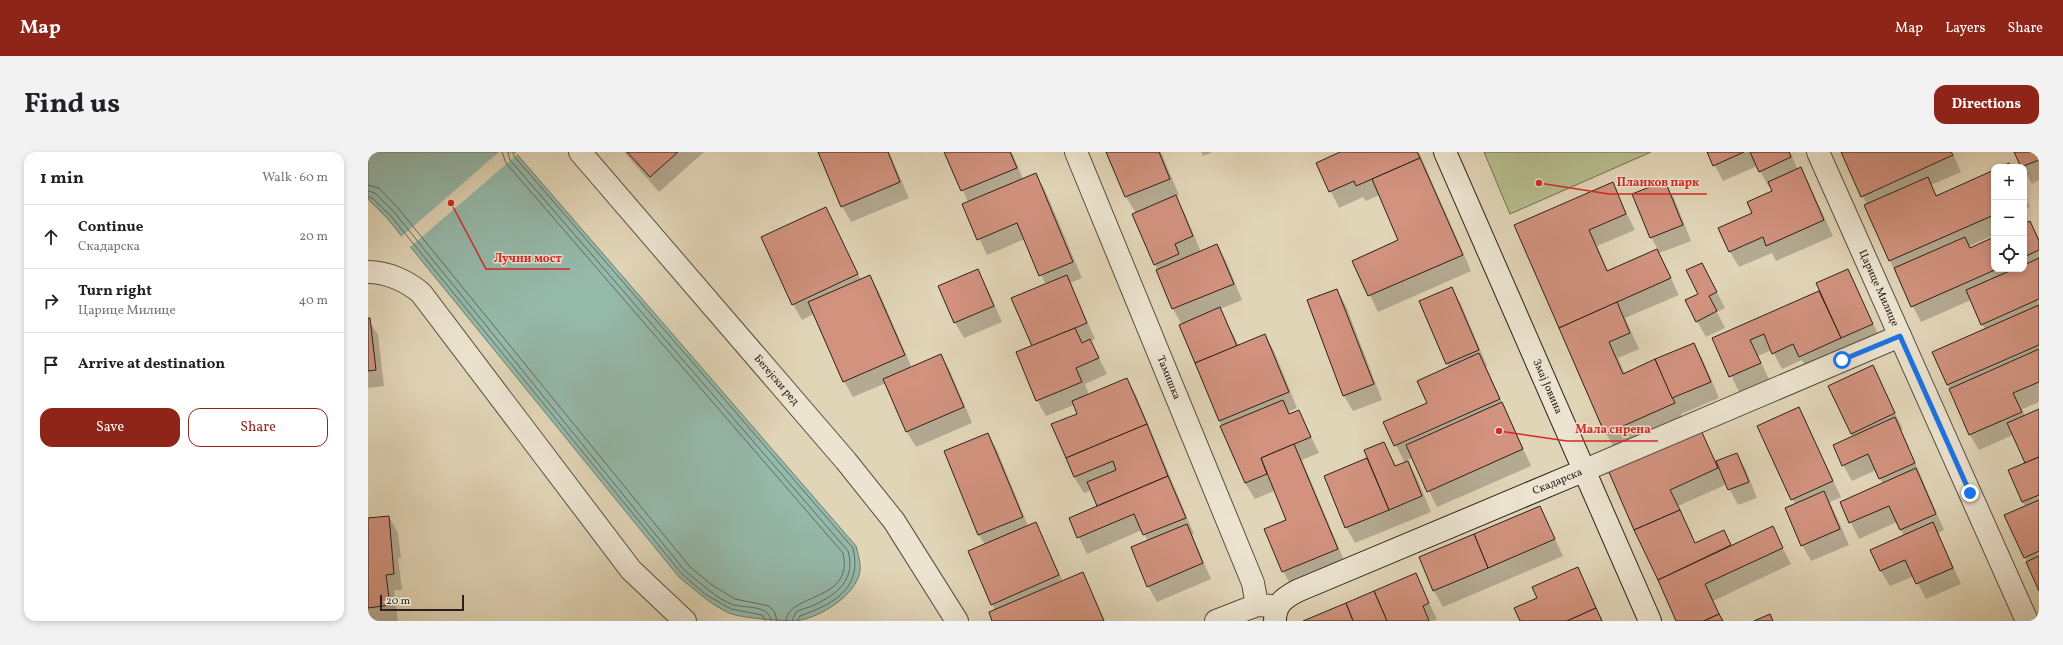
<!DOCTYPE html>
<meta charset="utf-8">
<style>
:root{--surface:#fff;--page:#f2f2f2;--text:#202124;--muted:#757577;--line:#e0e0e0;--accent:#8f2418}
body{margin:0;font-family:Vollkorn,serif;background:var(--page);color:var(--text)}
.controls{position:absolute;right:12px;top:12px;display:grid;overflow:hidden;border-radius:8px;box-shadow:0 2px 6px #0003}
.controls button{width:36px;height:36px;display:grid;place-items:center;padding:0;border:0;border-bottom:1px solid var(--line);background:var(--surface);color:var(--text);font:20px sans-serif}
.scale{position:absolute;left:12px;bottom:10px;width:84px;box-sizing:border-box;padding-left:4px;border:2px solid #2b201a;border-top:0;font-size:11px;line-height:14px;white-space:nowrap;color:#2b201a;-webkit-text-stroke:3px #ece4d0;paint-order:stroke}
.stop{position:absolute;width:12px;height:12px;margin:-9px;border:3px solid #1a73e8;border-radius:50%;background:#fff}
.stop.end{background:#1a73e8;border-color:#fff;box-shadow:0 1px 4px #0008}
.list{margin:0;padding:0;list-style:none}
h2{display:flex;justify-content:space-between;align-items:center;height:52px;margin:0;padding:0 16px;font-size:17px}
h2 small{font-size:13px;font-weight:400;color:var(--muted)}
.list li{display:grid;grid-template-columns:26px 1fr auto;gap:12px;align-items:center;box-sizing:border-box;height:64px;padding:0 16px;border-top:1px solid var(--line)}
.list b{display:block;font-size:15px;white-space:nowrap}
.list p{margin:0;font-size:13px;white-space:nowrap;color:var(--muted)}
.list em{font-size:13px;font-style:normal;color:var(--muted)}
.actions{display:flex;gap:8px;padding:12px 16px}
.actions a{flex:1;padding:9px 0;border:1px solid var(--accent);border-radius:12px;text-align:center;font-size:14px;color:var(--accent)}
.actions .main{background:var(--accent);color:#fff}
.icon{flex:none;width:22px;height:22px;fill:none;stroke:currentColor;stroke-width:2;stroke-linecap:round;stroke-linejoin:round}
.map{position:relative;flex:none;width:1671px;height:469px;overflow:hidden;border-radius:12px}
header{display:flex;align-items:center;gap:24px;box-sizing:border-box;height:56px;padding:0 20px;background:var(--accent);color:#fff}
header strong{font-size:19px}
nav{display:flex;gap:22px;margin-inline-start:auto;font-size:14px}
.intro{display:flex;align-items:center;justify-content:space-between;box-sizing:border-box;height:96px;padding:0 24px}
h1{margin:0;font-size:28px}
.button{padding:10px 18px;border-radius:12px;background:var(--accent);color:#fff;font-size:14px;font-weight:700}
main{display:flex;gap:24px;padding:0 24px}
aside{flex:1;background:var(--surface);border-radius:12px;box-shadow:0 2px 6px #0003}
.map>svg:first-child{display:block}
.green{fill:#b6bc8c;stroke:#706e53}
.water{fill:#95b9aa;stroke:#6b7c70}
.pier{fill:#e1d5b7}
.shadow{fill:#0003}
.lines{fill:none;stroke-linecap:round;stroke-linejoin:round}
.shore{stroke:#606c62;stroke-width:1}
.building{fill:#d2927e;stroke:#2b201a}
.street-casing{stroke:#584d41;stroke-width:24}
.secondary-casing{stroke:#2b201a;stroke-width:24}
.street{stroke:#ece4d0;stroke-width:22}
.secondary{stroke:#ece4d0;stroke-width:22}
.route{stroke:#1a73e8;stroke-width:5}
.labels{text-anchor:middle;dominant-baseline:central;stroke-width:3;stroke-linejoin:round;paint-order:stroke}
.street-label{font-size:11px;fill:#2b201a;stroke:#ece4d0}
.leader{fill:none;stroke:#d62828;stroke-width:1.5}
.callout-dot{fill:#d62828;stroke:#ece4d0;stroke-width:1.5}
.callout-label{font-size:12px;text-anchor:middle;font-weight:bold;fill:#d62828;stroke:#ece4d0;stroke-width:3;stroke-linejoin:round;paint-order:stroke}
</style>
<header>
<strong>Map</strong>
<nav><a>Map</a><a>Layers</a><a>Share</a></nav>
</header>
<div class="intro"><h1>Find us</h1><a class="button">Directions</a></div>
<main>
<aside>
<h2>1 min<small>Walk · 60 m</small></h2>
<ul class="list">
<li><svg class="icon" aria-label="ahead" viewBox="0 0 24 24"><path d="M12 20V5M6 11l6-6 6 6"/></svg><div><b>Continue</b><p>Скадарска</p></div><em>20 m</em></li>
<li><svg class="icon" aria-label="right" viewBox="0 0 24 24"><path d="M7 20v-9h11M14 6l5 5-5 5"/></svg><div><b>Turn right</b><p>Царице Милице</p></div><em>40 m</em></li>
<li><svg class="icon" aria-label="arrive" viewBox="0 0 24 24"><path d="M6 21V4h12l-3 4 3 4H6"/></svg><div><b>Arrive at destination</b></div></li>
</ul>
<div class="actions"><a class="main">Save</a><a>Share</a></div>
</aside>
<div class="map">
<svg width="1671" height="469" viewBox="0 0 1671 469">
<rect width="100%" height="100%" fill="#e1d5b7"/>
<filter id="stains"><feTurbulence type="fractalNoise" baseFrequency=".005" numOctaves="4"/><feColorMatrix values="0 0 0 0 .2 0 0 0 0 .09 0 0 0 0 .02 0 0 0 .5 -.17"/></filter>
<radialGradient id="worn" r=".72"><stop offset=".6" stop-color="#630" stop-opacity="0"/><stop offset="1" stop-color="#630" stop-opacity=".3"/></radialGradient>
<polygon class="green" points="1116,0 1283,0 1142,62"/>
<path class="water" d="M0 0H147L488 394C490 402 493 411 492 419 488 444 451 466 428 469 414 469 373 466 361 461 342 452 327 438 311 425L19 66 0 47Z"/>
<polygon class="pier" points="131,0 151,1 41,96 32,86"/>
<g class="shadow">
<polygon points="256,0 336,0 291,40"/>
<polygon points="451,0 521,0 541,46 483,70 474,54"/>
<polygon points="578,0 644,0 655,27 667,22 677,38 714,126 702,131 727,187 722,189 739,222 717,232 721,243 759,227 768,243 826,382 824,383 843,427 789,450 780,434 780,389 774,378 719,402 702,366 730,354 723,338 716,341 706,325 685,273 710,262 706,253 678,264 669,248 678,133 657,87 619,103 595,52 600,50"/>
<polygon points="739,0 793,0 811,43 807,44 816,60 833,100 849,93 858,109 874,148 852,157 871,194 897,183 906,199 929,256 920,260 922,263 931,259 951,301 934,308 978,413 924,435 915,419 920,368 906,339 887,347 877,331 812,173 814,173 805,157 787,112 768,61 758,45"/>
<polygon points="833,0 845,0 835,4"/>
<polygon points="974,0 1051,0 1103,119 1010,160 986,109 1032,89 1012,43 998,49 995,45 971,56 949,11"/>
<polygon points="1340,0 1422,0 1430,18 1432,16 1441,32 1465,84 1408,109 1404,101 1371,115 1362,100 1385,61 1406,40 1403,34 1401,35 1389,14 1355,29"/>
<polygon points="1474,0 1584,0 1593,20 1563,33 1569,44 1626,19 1626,83 1601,94 1603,97 1626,87 1626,117 1656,117 1656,73 1662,71 1671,86 1671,250 1654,257 1657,264 1671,258 1671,437 1657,405 1657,355 1641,319 1658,312 1645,283 1611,298 1602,283 1565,200 1617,178 1603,148 1553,170 1522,109 1497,53 1499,53"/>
<polygon points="1647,0 1671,0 1671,28 1664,32"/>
<polygon points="1297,31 1306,46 1323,89 1291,101 1311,143 1257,166 1271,197 1250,206 1257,222 1326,192 1335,208 1351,246 1313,262 1315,268 1247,297 1238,281 1147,74 1244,32 1267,78 1229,94 1240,119 1290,98 1283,85"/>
<polygon points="1656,42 1662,55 1656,57"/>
<polygon points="458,56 493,128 502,125 511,140 544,216 573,203 582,219 604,271 548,295 539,280 518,231 485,245 476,229 446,162 434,168 425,152"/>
<polygon points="1334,112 1357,156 1349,160 1357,176 1338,185 1329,169"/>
<polygon points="609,118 618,134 634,170 596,186 587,171 572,134"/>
<polygon points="1480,119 1513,188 1441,220 1434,208 1414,217 1404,198 1390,204 1401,227 1371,240 1346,187 1453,139"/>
<polygon points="1084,136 1093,152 1119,214 1118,215 1163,314 1069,355 1045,306 1039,308 1049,326 1063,360 987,391 978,375 957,325 1001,306 1016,291 1028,314 1037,311 1017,271 1060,251 1081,216 1052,150"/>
<polygon points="969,138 978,154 1014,248 985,259 976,244"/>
<polygon points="0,167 10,183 16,234 0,236"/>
<polygon points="1504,215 1535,277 1533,278 1576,378 1570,381 1593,432 1558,447 1546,424 1522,434 1512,418 1536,384 1529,370 1491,387 1473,350 1515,332 1508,318 1484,329 1475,313 1485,285 1483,281"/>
<polygon points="1430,256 1473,345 1462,350 1481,393 1443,409 1434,393 1427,352 1391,275"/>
<polygon points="1332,278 1348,310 1369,302 1378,318 1389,346 1370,353 1359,332 1310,354 1328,392 1356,379 1364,394 1404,376 1423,412 1345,449 1355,469 1309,469 1241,319"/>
<polygon points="620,282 629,298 660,374 667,371 695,429 714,421 737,469 626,469 627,458 624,452 617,393 611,383 577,300"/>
<polygon points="1172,355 1195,404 1075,455 1066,439 1052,406"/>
<polygon points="21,365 30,381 33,406 30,406 34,438 26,438 30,469 0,469 0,367"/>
<polygon points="1209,416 1235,469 1153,469 1170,447"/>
<polygon points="1047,422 1069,467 1065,469 938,469"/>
</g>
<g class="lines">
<g class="shore">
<path d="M134 0 138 11 475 401C487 450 419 441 418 469"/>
<path d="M140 0 142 8 480 399C488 427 470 442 446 453 440 456 433 457 428 460L424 469"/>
<path d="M145 0 146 4 485 396C495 437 465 452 432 464L429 469"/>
<polyline points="0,33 11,36 30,56 322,415 344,433 367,447 401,454 407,461 409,469"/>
<path d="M0 39 7 41 26 60 317 419C332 430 348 447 366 453 377 456 402 453 403 469"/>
<polyline points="0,44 4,46 22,63 314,422 337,442 363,457 394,463 398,469"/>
</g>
</g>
<g class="building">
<polygon points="259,0 310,0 282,25"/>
<polygon points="450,0 520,0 532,30 473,55"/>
<polygon points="576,0 642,0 649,16 593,39"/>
<polygon points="738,0 791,0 802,27 757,45"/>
<polygon points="972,0 1049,0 1052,6 988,34 986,29 961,40 948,11"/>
<polygon points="1339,0 1376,0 1345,14"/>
<polygon points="1382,0 1421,0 1423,5 1391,20"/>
<polygon points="1473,0 1583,0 1585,3 1493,45"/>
<polygon points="1646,0 1671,0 1671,8 1653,15"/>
<polygon points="1052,6 1095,103 1000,144 984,109 1030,88 1004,27"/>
<polygon points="1641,11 1643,15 1633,15"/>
<polygon points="1433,15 1456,68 1398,94 1395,85 1361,100 1350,76 1384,61 1379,50 1404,39 1400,30"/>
<polygon points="1626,18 1626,63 1521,109 1496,53 1560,25 1568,44"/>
<polygon points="668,21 705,110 671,124 649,71 609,88 594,52"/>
<polygon points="1297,29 1315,73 1282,86 1264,42"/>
<polygon points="1245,30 1258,62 1221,78 1239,119 1289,97 1303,126 1191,176 1146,73"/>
<polygon points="808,43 825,84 807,92 811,102 786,113 764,62"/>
<polygon points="458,55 490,122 424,153 393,85"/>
<polygon points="1662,69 1671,89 1671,98 1656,105 1656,72"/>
<polygon points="1597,85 1602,96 1626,85 1626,117 1629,117 1543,155 1526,116"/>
<polygon points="849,92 866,132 804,157 788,118"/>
<polygon points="1671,106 1671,147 1613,173 1598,138 1646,117 1656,117 1656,113"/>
<polygon points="1334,111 1349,140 1341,144 1349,159 1328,170 1317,148 1330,142 1318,118"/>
<polygon points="610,117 626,154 586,171 570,134"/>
<polygon points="1480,117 1505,172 1473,186 1448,131"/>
<polygon points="502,123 537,203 475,230 440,150"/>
<polygon points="699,123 719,171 664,194 643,146"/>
<polygon points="1084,135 1111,198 1078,212 1051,149"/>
<polygon points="969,137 1006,232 975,244 939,148"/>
<polygon points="1451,139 1473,186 1431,205 1425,192 1404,202 1396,182 1382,188 1393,211 1361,225 1344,186"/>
<polygon points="1249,150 1262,181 1241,190 1255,222 1287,207 1307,251 1237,282 1191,176"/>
<polygon points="1671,153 1671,193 1579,233 1564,200"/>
<polygon points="852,155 869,194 827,211 811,173"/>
<polygon points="0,166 2,166 8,218 0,219"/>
<polygon points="707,176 714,191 722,187 731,206 708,216 714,230 668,249 648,200"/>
<polygon points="897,182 921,240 851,269 827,211"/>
<polygon points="1326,191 1343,230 1304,246 1287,207"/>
<polygon points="1671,197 1671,230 1645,241 1654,260 1601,283 1581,237"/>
<polygon points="1111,201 1132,247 1026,294 1015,270 1059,251 1049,229"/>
<polygon points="573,202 596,255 538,280 515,227"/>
<polygon points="1505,213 1527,261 1483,282 1460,234"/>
<polygon points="759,226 779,272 698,306 683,272 709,262 704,249"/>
<polygon points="915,248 921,262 931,258 943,285 893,306 899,322 877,331 852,274"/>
<polygon points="1134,250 1155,297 1059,340 1038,293"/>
<polygon points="1431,255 1465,329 1423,348 1389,274"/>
<polygon points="1671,257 1671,305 1657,311 1639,271"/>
<polygon points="1527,265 1547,311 1511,327 1500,302 1474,314 1465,293"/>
<polygon points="779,272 800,324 729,354 719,330 748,318 745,309 706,325 698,306"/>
<polygon points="1332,276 1350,316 1302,338 1312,358 1266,378 1240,318"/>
<polygon points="620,281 655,365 610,383 576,299"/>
<polygon points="1016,290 1027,314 1040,309 1054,344 1021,358 996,298"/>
<polygon points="926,292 970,397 914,420 896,377 918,368 893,306"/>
<polygon points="1369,301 1381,330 1360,338 1348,309"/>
<polygon points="1671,305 1671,343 1654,350 1640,318"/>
<polygon points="999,306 1021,358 977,376 956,324"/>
<polygon points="1548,316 1568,362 1532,378 1521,354 1481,371 1472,350"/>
<polygon points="800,324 818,366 775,383 766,362 709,386 701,366"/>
<polygon points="1456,339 1472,377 1433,394 1417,356"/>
<polygon points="1671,348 1671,399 1656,406 1636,363"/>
<polygon points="1172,354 1187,387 1120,416 1106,382"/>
<polygon points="1312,358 1327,391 1356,378 1363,393 1290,428 1266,378"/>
<polygon points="21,364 26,422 18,423 22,453 0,456 0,366"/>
<polygon points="668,370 691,423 623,453 600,399"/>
<polygon points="1565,370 1585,416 1548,432 1537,408 1512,419 1502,398"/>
<polygon points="819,372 835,411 779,435 763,395"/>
<polygon points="1405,374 1415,396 1337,432 1351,462 1336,469 1308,469 1290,428"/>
<polygon points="1106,382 1120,416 1065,439 1051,405"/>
<polygon points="1671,404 1671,439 1658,410"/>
<polygon points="1210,415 1228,456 1199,469 1152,469 1146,456 1169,446 1164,435"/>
<polygon points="715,420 736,469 624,469 621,460"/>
<polygon points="1048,421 1061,451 1055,454 1061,469 1019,469 1006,439"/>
<polygon points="1006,439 1019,469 985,469 978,451"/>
<polygon points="978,451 985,469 935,469"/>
<polygon points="1228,456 1234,469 1199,469"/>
<polygon points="1351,462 1355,469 1336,469"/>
<polygon points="1402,462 1405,469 1386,469"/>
</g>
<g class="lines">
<g class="street-casing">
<g id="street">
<path id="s1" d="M212 0 478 309 526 369 589 469"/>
<path id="s2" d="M708 0 885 431 889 453"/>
<path id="s3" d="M1450 0 1659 469"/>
<path d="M0 120C19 120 39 129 53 141L263 418 317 469"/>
<polyline points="1217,318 1532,184"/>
<polyline points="848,469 889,453 904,454"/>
</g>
</g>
<g class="secondary-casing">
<g id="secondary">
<path id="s4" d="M1077 0 1282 469"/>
<path id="s5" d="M907 469C907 452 916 446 929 439L1217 318"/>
</g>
</g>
<use href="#street" class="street"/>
<use href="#secondary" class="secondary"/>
</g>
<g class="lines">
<polyline class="route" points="1474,208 1532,184 1602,341"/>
</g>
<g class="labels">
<g class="street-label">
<text stroke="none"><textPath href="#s3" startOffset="149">Царице Милице</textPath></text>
<text stroke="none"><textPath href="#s2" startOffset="244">Тамишка</textPath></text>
<text stroke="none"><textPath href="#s1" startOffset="301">Бегејски ред</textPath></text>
<text stroke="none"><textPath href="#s4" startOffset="256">Змај Јовина</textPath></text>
<text stroke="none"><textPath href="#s5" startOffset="322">Скадарска</textPath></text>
</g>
</g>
<path class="leader" d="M1171 31L1241 42H1339M83 51L118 117H202M1131 279L1199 289H1290"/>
<g class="callout-dot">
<circle cx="1171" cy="31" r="4"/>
<circle cx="83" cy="51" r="4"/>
<circle cx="1131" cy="279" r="4"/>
</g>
<g class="callout-label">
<text x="1290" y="34">Планков парк</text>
<text x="160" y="110">Лучни мост</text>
<text x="1245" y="281">Мала сирена</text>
</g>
<rect width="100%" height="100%" filter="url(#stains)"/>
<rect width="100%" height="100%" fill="url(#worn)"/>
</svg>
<div class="controls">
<button>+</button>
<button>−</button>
<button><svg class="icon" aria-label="locate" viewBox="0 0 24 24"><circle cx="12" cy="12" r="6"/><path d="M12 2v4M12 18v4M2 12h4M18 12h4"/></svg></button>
</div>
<div class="scale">20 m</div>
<div class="stop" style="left:1474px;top:208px"></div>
<div class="stop end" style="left:1602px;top:341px"></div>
</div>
</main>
